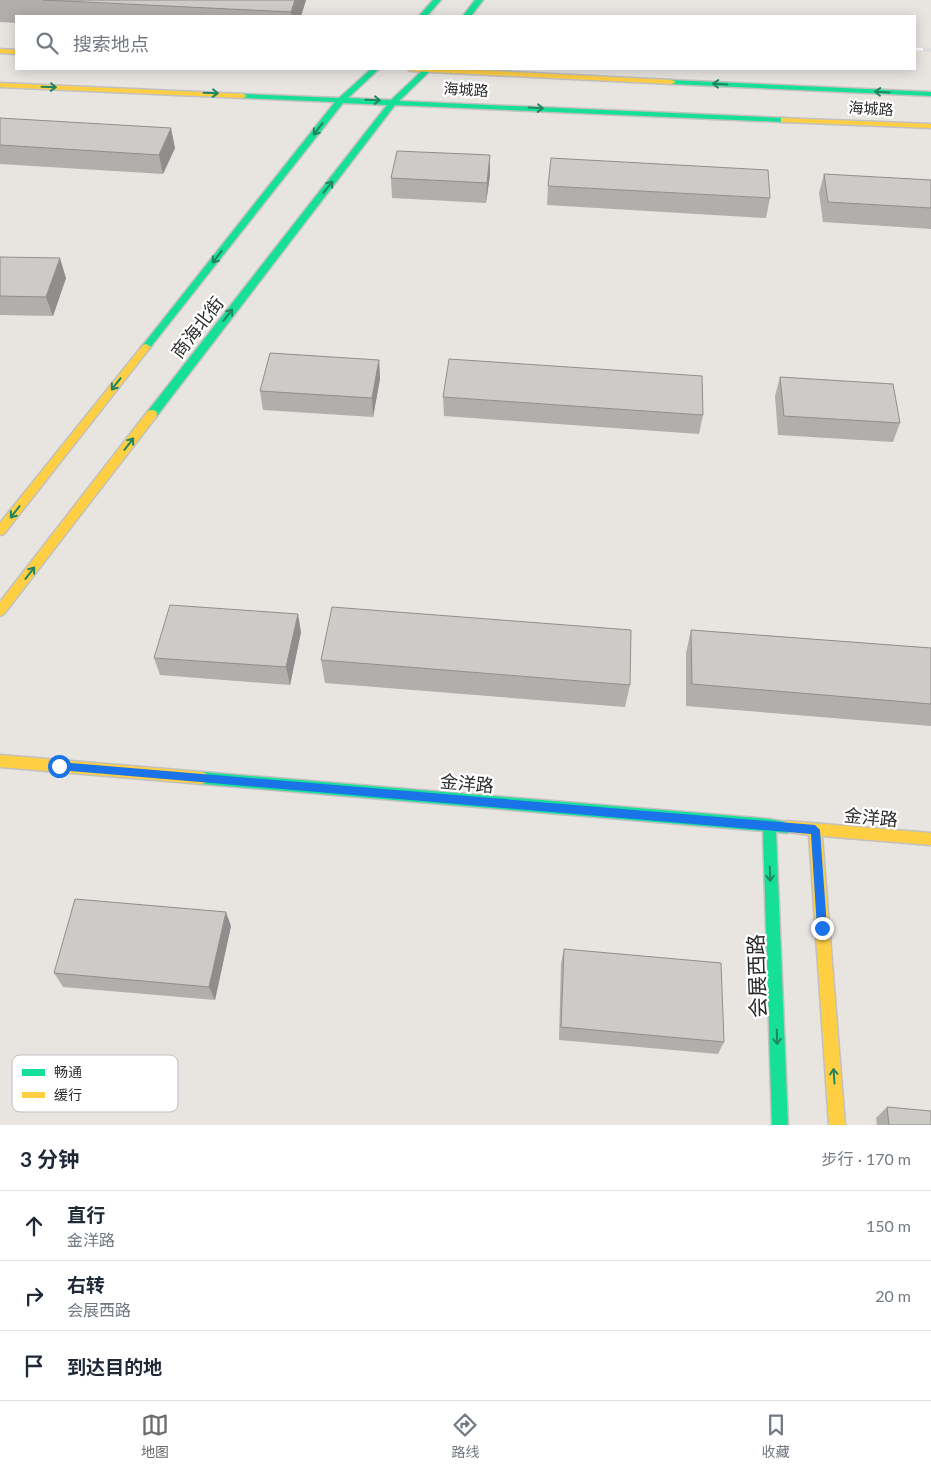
<!DOCTYPE html>
<html lang="zh">
<meta charset="utf-8">
<style>
:root{--surface:#fff;--page:#f2f2f3;--text:#1f2937;--muted:#747a83;--line:#e0e1e3;--accent:#6d6c6b}
body{margin:0;font-family:Lato,"Noto Sans SC",sans-serif;background:var(--page);color:var(--text)}
.stop{position:absolute;width:15px;height:15px;margin:-11px;border:4px solid #1a73e8;border-radius:50%;background:#fff}
.stop.end{background:#1a73e8;border-color:#fff;box-shadow:0 1px 5px #0008}
.list{margin:0;padding:0;list-style:none}
h2{display:flex;justify-content:space-between;align-items:center;height:65px;margin:0;padding:0 20px;font-size:21px}
h2 small{font-size:16px;font-weight:400;color:var(--muted)}
.list li{display:grid;grid-template-columns:32px 1fr auto;gap:15px;align-items:center;box-sizing:border-box;height:70px;padding:0 20px;border-top:1px solid var(--line)}
.list b{display:block;font-size:19px;white-space:nowrap}
.list p{margin:0;font-size:16px;white-space:nowrap;color:var(--muted)}
.list em{font-size:16px;font-style:normal;color:var(--muted)}
.icon{flex:none;width:28px;height:28px;fill:none;stroke:currentColor;stroke-width:2;stroke-linecap:round;stroke-linejoin:round}
.map{position:relative;flex:none;width:931px;height:1125px;overflow:hidden}
.search{position:absolute;background:var(--surface);box-shadow:0 2px 12px #0003;left:15px;right:15px;top:15px;height:55px;display:flex;align-items:center;gap:12px;box-sizing:border-box;padding:0 18px;border-radius:0px;color:var(--muted);font-size:19px}
.sheet{height:275px;background:var(--surface)}
nav{display:flex;justify-content:space-around;align-items:center;box-sizing:border-box;height:70px;border-top:1px solid var(--line);background:var(--surface);font-size:14px;color:var(--muted)}
nav a{display:grid;justify-items:center;gap:2px}
nav .on{color:var(--accent)}
.map>svg:first-child{display:block}
.lines{fill:none;stroke-linecap:round;stroke-linejoin:round}
.fast-casing{stroke:#c2c1c1;stroke-width:3}
.slow-casing{stroke:#c2c1c1;stroke-width:3}
.fast{fill:#16e098;fill-rule:evenodd}
.slow{fill:#ffcf43;fill-rule:evenodd}
.rail-casing{stroke:#deddde;stroke-width:4}
.rail{stroke:#fff;stroke-width:2.5;stroke-dasharray:8;stroke-linecap:butt}
.wall{fill:#b0afac}
.shaded-wall{fill:#908e8c}
.building{fill:#cdcbc8;stroke:#908e8c}
.oneway{stroke:#208662}
.route{fill:#1a73e8}
.labels{text-anchor:middle;dominant-baseline:central;stroke-width:4.5;stroke-linejoin:round;paint-order:stroke}
.far-street-label{font-size:15px;fill:#2b2b2b;stroke:#fff}
.street-label{font-size:18px;fill:#2b2b2b;stroke:#fff}
.near-street-label{font-size:21px;fill:#2b2b2b;stroke:#fff}
.key{fill:#fff;stroke:#bfbfbf;stroke-width:1}
.key-label{font-size:14px;fill:#2b2b2b}
</style>
<div class="map">
<svg width="931" height="1125" viewBox="0 0 931 1125">
<rect width="100%" height="100%" fill="#e8e5e1"/>
<g class="lines">
<g class="fast-casing">
<g id="fast">
<polygon points="433,0 441,0 427,16 419,16"/>
<polygon points="475,0 483,0 471,16 463,16"/>
<polygon points="371,69 379,69 348,98 391,100 424,69 432,69 399,101 784,118 788,120 784,122 395,105 156,417 148,417 147,414 148,411 387,105 343,103 149,349 143,349 141,347 143,345 335,102 243,98 239,96 243,94 339,98"/>
<polygon points="669,80 931,92 931,96 672,84 668,82"/>
<polygon points="202,772 769,819 792,823 794,827 792,831 787,833 776,832 788,1125 772,1125 763,831 202,784 197,782 196,778 197,774"/>
</g>
</g>
<g class="slow-casing">
<g id="slow">
<polygon points="0,49 16,50 16,54 0,53"/>
<polygon points="407,69 453,69 672,80 676,82 672,84 411,71"/>
<polygon points="0,83 243,94 247,96 243,98 0,87"/>
<polygon points="781,118 931,124 931,128 784,122 781,122"/>
<polygon points="146,344 151,347 149,349 4,534 0,535 0,523 143,345"/>
<polygon points="152,410 156,411 157,414 156,417 4,614 0,616 0,602 148,411"/>
<polygon points="0,755 202,772 207,774 208,778 207,782 202,784 0,767"/>
<polygon points="787,821 931,833 931,845 822,836 845,1125 829,1125 809,835 782,831 780,827 782,823"/>
</g>
</g>
<use href="#fast" class="fast"/>
<use href="#slow" class="slow"/>
<g class="rail-casing">
<polyline id="rail" points="915,49 931,50"/>
</g>
<use href="#rail" class="rail"/>
</g>
<g class="wall">
<polygon points="0,0 306,0 301,16 16,16 16,23 0,22"/>
<polygon points="0,118 175,148 163,174 0,164"/>
<polygon points="490,155 490,175 486,203 392,198 391,178"/>
<polygon points="824,174 931,180 931,229 823,222 819,193"/>
<polygon points="548,186 770,198 766,218 547,205"/>
<polygon points="0,257 66,278 53,316 0,315"/>
<polygon points="379,360 380,379 373,417 263,410 260,391"/>
<polygon points="780,377 900,423 893,442 778,435 775,396"/>
<polygon points="443,397 703,415 699,434 444,416"/>
<polygon points="691,630 931,648 931,726 686,706 686,653"/>
<polygon points="301,632 290,685 160,675 154,658"/>
<polygon points="321,660 630,685 625,707 325,683"/>
<polygon points="231,926 215,1000 63,987 54,973"/>
<polygon points="564,949 724,1042 718,1054 559,1040 561,963"/>
<polygon points="887,1107 931,1125 877,1125 876,1118"/>
</g>
<g class="shaded-wall">
<polygon points="295,0 306,0 301,16 292,16 291,12"/>
<polygon points="171,128 175,148 163,174 159,155"/>
<polygon points="490,155 490,175 486,203 487,183"/>
<polygon points="60,258 66,278 53,316 46,297"/>
<polygon points="379,360 380,379 373,417 372,398"/>
<polygon points="298,614 301,632 290,685 286,667"/>
<polygon points="226,912 231,926 215,1000 209,987"/>
</g>
<g class="building">
<polygon points="43,0 295,0 291,12"/>
<polygon points="0,118 171,128 159,155 0,145"/>
<polygon points="397,151 490,155 487,183 391,178"/>
<polygon points="551,158 768,170 770,198 548,186"/>
<polygon points="824,174 931,180 931,208 828,202"/>
<polygon points="0,257 60,258 46,297 0,296"/>
<polygon points="270,353 379,360 372,398 260,391"/>
<polygon points="449,359 702,376 703,415 443,397"/>
<polygon points="780,377 893,384 900,423 784,416"/>
<polygon points="170,605 298,614 286,667 154,658"/>
<polygon points="332,607 631,630 630,685 321,660"/>
<polygon points="691,630 931,648 931,704 692,684"/>
<polygon points="75,899 226,912 209,987 54,973"/>
<polygon points="564,949 721,963 724,1042 561,1027"/>
<polygon points="887,1107 931,1111 931,1125 889,1125"/>
</g>
<defs><path id="oneway-shaft" d="M-6 0H5M1.5-3L5.5 0L1.5 3" fill="none" stroke-width="1.6" stroke-linecap="round" stroke-linejoin="round" transform="scale(1.25)"/></defs>
<g class="oneway">
<use href="#oneway-shaft" transform="translate(720 84) rotate(-177)"/>
<use href="#oneway-shaft" transform="translate(49 87) rotate(2)"/>
<use href="#oneway-shaft" transform="translate(882 92) rotate(-177)"/>
<use href="#oneway-shaft" transform="translate(211 93) rotate(2)"/>
<use href="#oneway-shaft" transform="translate(373 100) rotate(2)"/>
<use href="#oneway-shaft" transform="translate(536 108) rotate(3)"/>
<use href="#oneway-shaft" transform="translate(318 129) rotate(128)"/>
<use href="#oneway-shaft" transform="translate(328 187) rotate(-52)"/>
<use href="#oneway-shaft" transform="translate(217 257) rotate(128)"/>
<use href="#oneway-shaft" transform="translate(228 315) rotate(-52)"/>
<use href="#oneway-shaft" transform="translate(116 384) rotate(128)"/>
<use href="#oneway-shaft" transform="translate(129 444) rotate(-52)"/>
<use href="#oneway-shaft" transform="translate(15 512) rotate(128)"/>
<use href="#oneway-shaft" transform="translate(30 573) rotate(-52)"/>
<use href="#oneway-shaft" transform="translate(770 874) rotate(88)"/>
<use href="#oneway-shaft" transform="translate(777 1037) rotate(88)"/>
<use href="#oneway-shaft" transform="translate(834 1076) rotate(-94)"/>
</g>
<polygon class="route" points="59,762 815,825 820,830 827,928 822,933 817,928 811,834 59,770 55,766"/>
<g class="labels">
<g class="far-street-label">
<text transform="translate(466 89) rotate(3)">海城路</text>
<text transform="translate(871 108) rotate(3)">海城路</text>
</g>
<g class="street-label">
<text transform="translate(197 327) rotate(-52)">商海北街</text>
<text transform="translate(467 783) rotate(5)">金洋路</text>
<text transform="translate(871 817) rotate(5)">金洋路</text>
</g>
<g class="near-street-label">
<text transform="translate(756 976) rotate(-92)">会展西路</text>
</g>
</g>
<rect x="12" y="1055" width="166" height="57" rx="8" class="key"/>
<rect x="22" y="1069" width="23" height="7" fill="#16e098"/>
<rect x="22" y="1092" width="23" height="6" fill="#ffcf43"/>
<g class="key-label">
<text x="54" y="1077">畅通</text>
<text x="54" y="1100">缓行</text>
</g>
</svg>
<div class="stop" style="left:59px;top:766px"></div>
<div class="stop end" style="left:822px;top:928px"></div>
<div class="search"><svg class="icon" aria-label="search" viewBox="0 0 24 24"><circle cx="10" cy="10" r="6"/><path d="M15 15l6 6"/></svg>搜索地点</div>
</div>
<section class="sheet">
<h2>3 分钟<small>步行 · 170 m</small></h2>
<ul class="list">
<li><svg class="icon" aria-label="ahead" viewBox="0 0 24 24"><path d="M12 20V5M6 11l6-6 6 6"/></svg><div><b>直行</b><p>金洋路</p></div><em>150 m</em></li>
<li><svg class="icon" aria-label="right" viewBox="0 0 24 24"><path d="M7 20v-9h11M14 6l5 5-5 5"/></svg><div><b>右转</b><p>会展西路</p></div><em>20 m</em></li>
<li><svg class="icon" aria-label="arrive" viewBox="0 0 24 24"><path d="M6 21V4h12l-3 4 3 4H6"/></svg><div><b>到达目的地</b></div></li>
</ul>
</section>
<nav>
<a class="on"><svg class="icon" aria-label="map" viewBox="0 0 24 24"><path d="M3 6l6-2 6 2 6-2v14l-6 2-6-2-6 2zM9 4v14M15 6v14"/></svg>地图</a>
<a><svg class="icon" aria-label="directions" viewBox="0 0 24 24"><path d="M12 3l9 9-9 9-9-9zM9 14v-3h6M13 9l2 2-2 2"/></svg>路线</a>
<a><svg class="icon" aria-label="saved" viewBox="0 0 24 24"><path d="M7 4h10v16l-5-4-5 4z"/></svg>收藏</a>
</nav>
